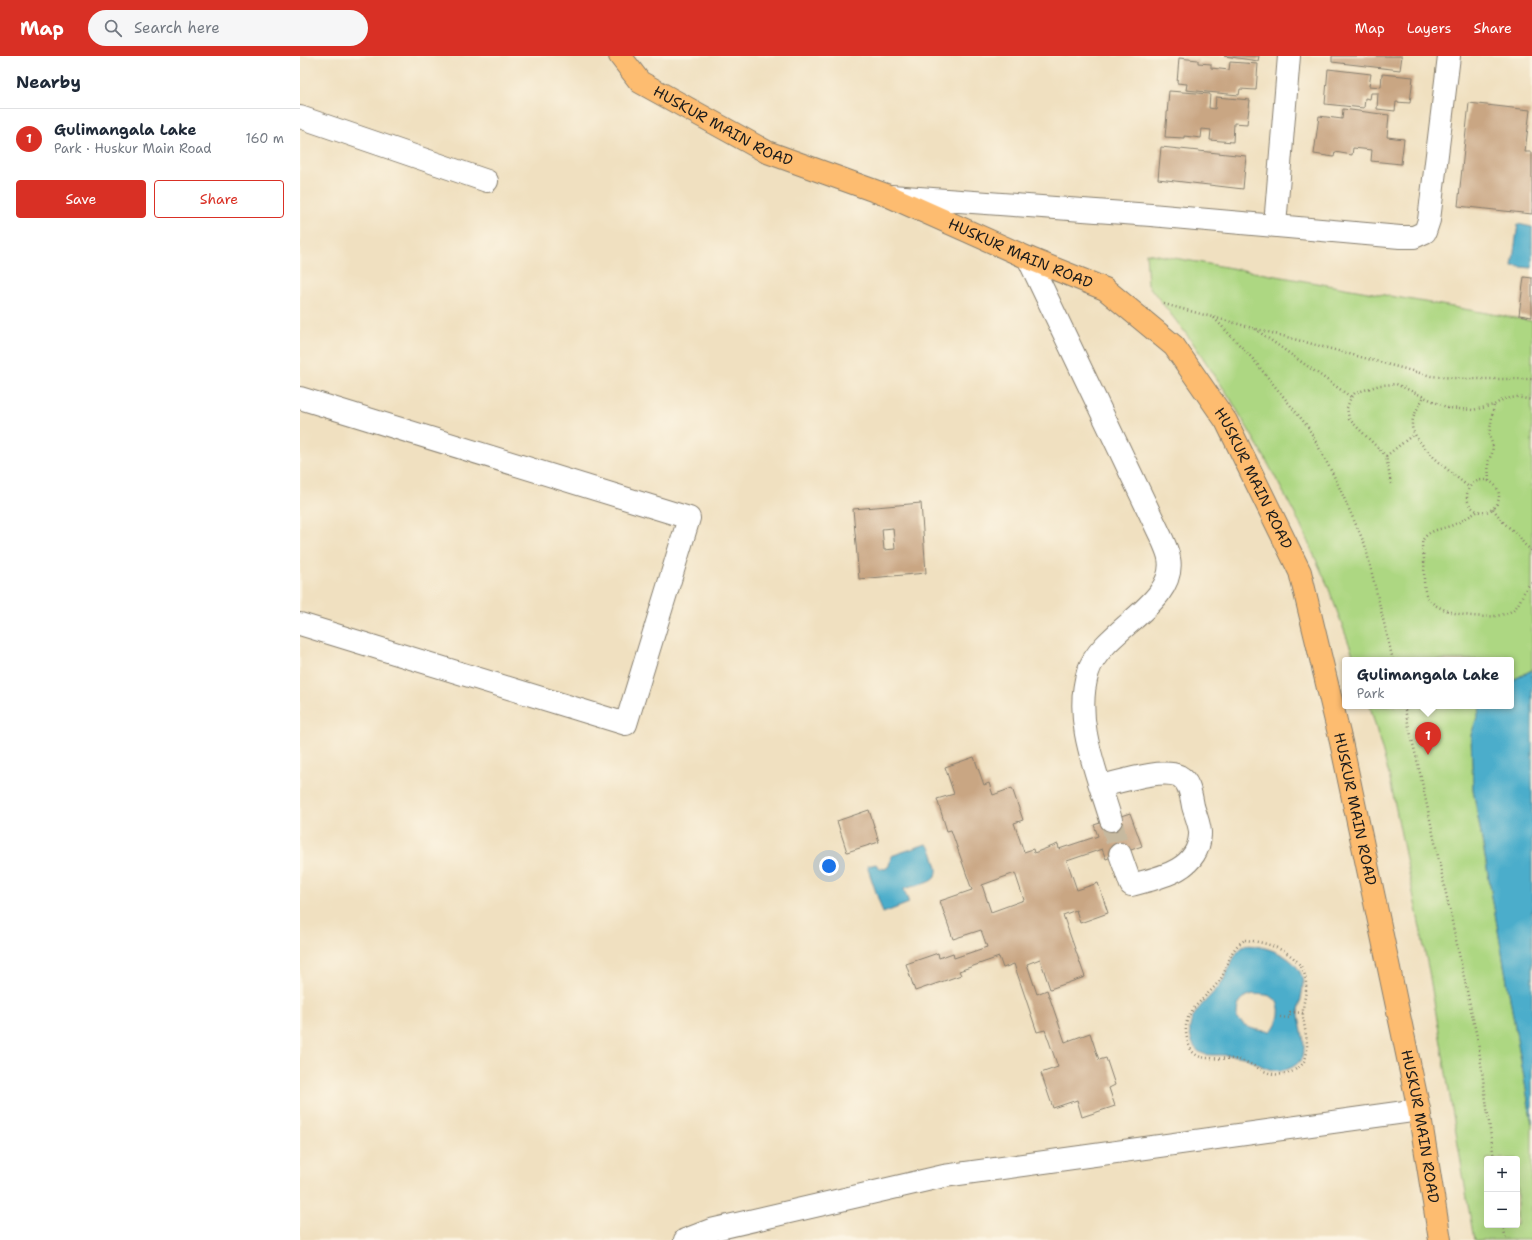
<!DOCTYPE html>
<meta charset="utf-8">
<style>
:root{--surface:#fff;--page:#f6f6f7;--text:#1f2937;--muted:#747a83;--line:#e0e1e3;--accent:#d93025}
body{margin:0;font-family:"Shantell Sans",sans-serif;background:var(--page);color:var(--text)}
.controls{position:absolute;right:12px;bottom:12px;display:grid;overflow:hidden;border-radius:4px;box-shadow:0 4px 16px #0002}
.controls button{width:36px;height:36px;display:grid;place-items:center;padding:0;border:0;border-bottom:1px solid var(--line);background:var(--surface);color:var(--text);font:20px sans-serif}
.you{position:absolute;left:529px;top:810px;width:14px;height:14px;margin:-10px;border:3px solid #fff;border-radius:50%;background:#1a73e8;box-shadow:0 0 0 6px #1a73e833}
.badge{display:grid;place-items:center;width:26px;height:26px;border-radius:50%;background:var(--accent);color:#fff;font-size:13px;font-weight:700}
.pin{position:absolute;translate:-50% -33px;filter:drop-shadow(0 1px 2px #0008)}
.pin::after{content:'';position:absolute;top:21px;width:14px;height:12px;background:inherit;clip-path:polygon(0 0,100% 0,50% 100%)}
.popup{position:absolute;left:1042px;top:601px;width:172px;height:52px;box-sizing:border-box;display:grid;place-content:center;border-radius:4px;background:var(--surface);filter:drop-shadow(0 1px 3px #0005);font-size:13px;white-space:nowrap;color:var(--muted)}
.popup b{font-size:15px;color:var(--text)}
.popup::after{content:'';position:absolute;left:50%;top:100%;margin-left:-8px;border:8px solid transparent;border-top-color:var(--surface)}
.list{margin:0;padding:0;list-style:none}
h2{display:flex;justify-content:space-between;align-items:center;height:52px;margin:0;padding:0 16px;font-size:17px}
h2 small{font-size:13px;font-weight:400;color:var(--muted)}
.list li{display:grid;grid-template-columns:26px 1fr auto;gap:12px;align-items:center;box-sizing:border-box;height:60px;padding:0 16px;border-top:1px solid var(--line)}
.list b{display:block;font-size:15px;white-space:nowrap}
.list p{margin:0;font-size:13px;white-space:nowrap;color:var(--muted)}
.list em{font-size:13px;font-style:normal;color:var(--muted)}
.actions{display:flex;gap:8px;padding:12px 16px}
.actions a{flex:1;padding:9px 0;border:1px solid var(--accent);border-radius:4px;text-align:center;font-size:14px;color:var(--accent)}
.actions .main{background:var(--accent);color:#fff}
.icon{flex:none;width:22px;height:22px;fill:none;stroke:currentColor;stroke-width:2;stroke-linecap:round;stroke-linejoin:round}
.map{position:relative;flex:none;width:1232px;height:1184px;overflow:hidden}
header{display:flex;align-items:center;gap:24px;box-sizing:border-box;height:56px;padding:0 20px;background:var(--accent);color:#fff}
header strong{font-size:19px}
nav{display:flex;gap:22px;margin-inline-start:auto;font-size:14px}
.search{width:280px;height:36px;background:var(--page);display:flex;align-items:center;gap:10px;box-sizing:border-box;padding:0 14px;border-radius:22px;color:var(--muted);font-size:15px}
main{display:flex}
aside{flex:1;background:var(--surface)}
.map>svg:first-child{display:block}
.green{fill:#add782;stroke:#647a4f;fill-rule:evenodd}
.water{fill:#4cadcb;stroke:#346474;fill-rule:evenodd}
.building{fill:#c9a683;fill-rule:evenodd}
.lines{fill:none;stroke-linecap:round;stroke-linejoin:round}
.minor-tunnel{stroke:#c6b99f;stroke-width:22;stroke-dasharray:22 11;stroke-linecap:butt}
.minor-casing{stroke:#867e6e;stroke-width:24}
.major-casing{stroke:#867e6e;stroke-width:24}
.path{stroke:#867e6e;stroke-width:2.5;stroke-dasharray:1 3;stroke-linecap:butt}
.minor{stroke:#fff;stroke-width:22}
.major{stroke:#fdbc70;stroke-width:22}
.labels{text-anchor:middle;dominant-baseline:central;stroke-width:3.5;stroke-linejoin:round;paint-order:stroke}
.street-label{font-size:15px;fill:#1c1c1c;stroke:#fcf5e5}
</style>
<header>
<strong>Map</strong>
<div class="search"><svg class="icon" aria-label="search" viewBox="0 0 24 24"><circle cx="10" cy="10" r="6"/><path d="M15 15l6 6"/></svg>Search here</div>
<nav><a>Map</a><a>Layers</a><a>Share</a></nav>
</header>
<main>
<aside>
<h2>Nearby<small></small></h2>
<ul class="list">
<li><span class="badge">1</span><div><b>Gulimangala Lake</b><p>Park · Huskur Main Road</p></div><em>160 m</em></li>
</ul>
<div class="actions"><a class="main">Save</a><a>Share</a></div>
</aside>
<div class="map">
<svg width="1232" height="1184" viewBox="0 0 1232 1184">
<rect width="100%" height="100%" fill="#fcf5e5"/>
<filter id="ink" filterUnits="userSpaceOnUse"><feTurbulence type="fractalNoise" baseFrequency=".025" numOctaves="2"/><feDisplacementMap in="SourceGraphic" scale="8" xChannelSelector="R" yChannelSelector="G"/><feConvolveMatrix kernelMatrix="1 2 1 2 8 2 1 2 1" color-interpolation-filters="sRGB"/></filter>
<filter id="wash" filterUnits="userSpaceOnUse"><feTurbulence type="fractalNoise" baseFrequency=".012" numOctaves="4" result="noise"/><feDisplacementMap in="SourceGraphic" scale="16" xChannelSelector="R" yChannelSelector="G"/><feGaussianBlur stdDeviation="0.9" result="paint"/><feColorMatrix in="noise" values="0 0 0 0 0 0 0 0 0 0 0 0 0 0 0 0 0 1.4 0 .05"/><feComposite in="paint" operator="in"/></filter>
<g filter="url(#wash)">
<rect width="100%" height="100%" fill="#f0e0c0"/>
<g class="green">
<polygon points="846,197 1232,265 1232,614 1211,625 1211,604 1055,604 1027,528 998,464 965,402 930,342 891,284 848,229"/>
<path d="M1070 650H1181L1171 679 1173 733 1232 1067V1184H1174L1129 916 1089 719ZM1187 1103H1217V1169H1187Z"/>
</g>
<g class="water">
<polygon points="1218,168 1232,171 1232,212 1212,210"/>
<polygon points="1232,614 1232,1067 1173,733 1171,679 1180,652 1181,650 1211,650 1211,625"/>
<path d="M626 788C632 792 633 798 635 805 644 828 622 827 604 833L609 847 583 857 567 810 576 808 580 812 585 813 589 810 591 800Z"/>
<path d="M946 889C967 890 1002 901 1003 928 1003 937 999 947 999 958 1000 977 1015 1003 988 1013 969 1019 959 1006 943 1001 934 999 922 999 913 999 902 999 896 996 892 986 882 959 908 946 922 926 931 913 932 896 946 889ZM954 938C959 939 965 938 970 940 985 947 979 967 971 975 956 975 947 973 937 962 937 948 940 941 954 938Z"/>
</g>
<g id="blocks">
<g class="building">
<polygon points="924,0 959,0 958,5"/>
<polygon points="1032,0 1102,0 1100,14 1032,6"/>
<polygon points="879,2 898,4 898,7 911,8 911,12 929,14 930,6 958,8 956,34 940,33 939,39 886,34 887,28 877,27"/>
<polygon points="1028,13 1071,18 1069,30 1081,31 1082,18 1113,21 1110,47 1096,46 1095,55 1077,53 1078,37 1071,37 1070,43 1065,42 1064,52 1025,48"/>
<polygon points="869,35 910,38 909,52 915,53 916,41 950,44 947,68 934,67 933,86 910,84 911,74 902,73 901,82 884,80 884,82 865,81"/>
<polygon points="1169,47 1230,54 1225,96 1232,96 1232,158 1158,150"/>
<polygon points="1043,53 1089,59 1087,81 1104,83 1101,108 1071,105 1072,94 1053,92 1052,99 1035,96 1034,101 1014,98 1019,60 1042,63"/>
<polygon points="861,91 946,100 943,133 858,123"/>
<polygon points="1224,221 1232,222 1232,261 1219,259"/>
<path d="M621 447 626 517 559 523 553 453ZM593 472 595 493 584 494 582 473Z"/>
<path d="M674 701 684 729 689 727 693 739 712 732 723 764 714 767 724 796 733 793 734 797 758 788 759 793 798 780 794 769 830 757 842 790 806 803 802 793 767 805 777 834 798 827 808 857 780 867 776 854 763 859 785 921 750 933 740 903 727 908 737 938 747 934 765 986 790 977 799 1004 806 1002 815 1029 809 1032 815 1050 782 1061 777 1044 753 1052 741 1017 758 1011 745 974 737 976 714 908 703 912 699 901 659 915 661 919 615 935 606 908 638 897 639 902 653 897 654 902 687 891 681 874 653 883 640 845 672 834 651 774 647 775 637 743 654 738 645 711ZM715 817 724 844 691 856 682 829Z"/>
<polygon points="569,754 579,786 547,796 537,765"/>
</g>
</g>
</g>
<g filter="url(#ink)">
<use href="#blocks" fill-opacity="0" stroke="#867e6e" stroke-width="1"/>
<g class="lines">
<polyline class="minor-tunnel" points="811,764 820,798"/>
<g class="minor-casing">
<g id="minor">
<polyline points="0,61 187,125"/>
<polyline points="591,140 851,159 1100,181 1114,181 1125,176 1129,164 1149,0"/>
<polyline points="975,169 989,0"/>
<path d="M728 202 863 485C865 490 868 496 869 502 878 548 801 574 788 616 773 665 797 717 811 764"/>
<polyline points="0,342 389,462 326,668 0,568"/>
<path d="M801 730C820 726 861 712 879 720 890 726 891 740 893 750 895 758 901 771 900 779 898 815 858 822 831 829L820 798"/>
<polyline points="385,1184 411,1174 644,1120 1119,1054"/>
</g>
</g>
<g class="major-casing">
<g id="major">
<path id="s1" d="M320 0 340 26 467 96 589 140 728 202 805 233 874 290 926 365 1000 516 1041 686 1119 1054 1140 1184"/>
</g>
</g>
<g class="path">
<polyline points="864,248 1131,320 1166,323 1232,323"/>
<polyline points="914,262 952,302 1008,371 1036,424 1065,489 1093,604"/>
<polyline points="955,273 1051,341"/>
<path d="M1123 342C1119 350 1113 359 1112 368 1110 385 1156 421 1169 431"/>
<polyline points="1086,400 1114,378"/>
<circle cx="1183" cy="440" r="16"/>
<polyline points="1189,425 1188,406 1192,397 1193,390 1189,379 1194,349"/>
<polyline points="1091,428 1086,400 1049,363 1047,352 1051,341 1055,337 1080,329 1096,328 1148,352 1173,354 1194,349 1204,343 1217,341 1232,344"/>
<polyline points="1193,453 1204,467 1219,480 1224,488 1232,495"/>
<path d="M1177 456C1169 460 1161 466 1153 469 1143 473 1132 473 1125 481 1119 487 1124 497 1124 504 1125 516 1122 530 1127 541 1138 560 1196 567 1213 554 1222 547 1222 533 1232 527"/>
<polyline points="1104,650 1120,717 1178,986 1194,1103"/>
<path d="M945 884C969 886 1005 898 1006 927 1007 938 1002 948 1003 960 1005 981 1017 1008 988 1017 968 1023 958 1009 940 1004 931 1002 920 1003 910 1002 900 1002 892 999 889 989 877 956 902 948 920 924 930 909 928 893 945 884Z"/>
<polyline points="980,961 990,962 990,956 1003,957"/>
<polyline points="1203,1169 1206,1184"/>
</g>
<use href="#minor" class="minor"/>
<use href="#major" class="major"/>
</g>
</g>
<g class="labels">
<g class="street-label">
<text stroke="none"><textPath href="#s1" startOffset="127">HUSKUR MAIN ROAD</textPath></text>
<text stroke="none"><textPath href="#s1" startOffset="451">HUSKUR MAIN ROAD</textPath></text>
<text stroke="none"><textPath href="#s1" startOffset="787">HUSKUR MAIN ROAD</textPath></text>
<text stroke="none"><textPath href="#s1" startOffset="1135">HUSKUR MAIN ROAD</textPath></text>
<text stroke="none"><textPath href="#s1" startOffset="1459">HUSKUR MAIN ROAD</textPath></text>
</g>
</g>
</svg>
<div class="controls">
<button>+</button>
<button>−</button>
</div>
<div class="you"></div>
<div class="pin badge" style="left:1128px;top:699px">1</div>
<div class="popup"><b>Gulimangala Lake</b>Park</div>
</div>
</main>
